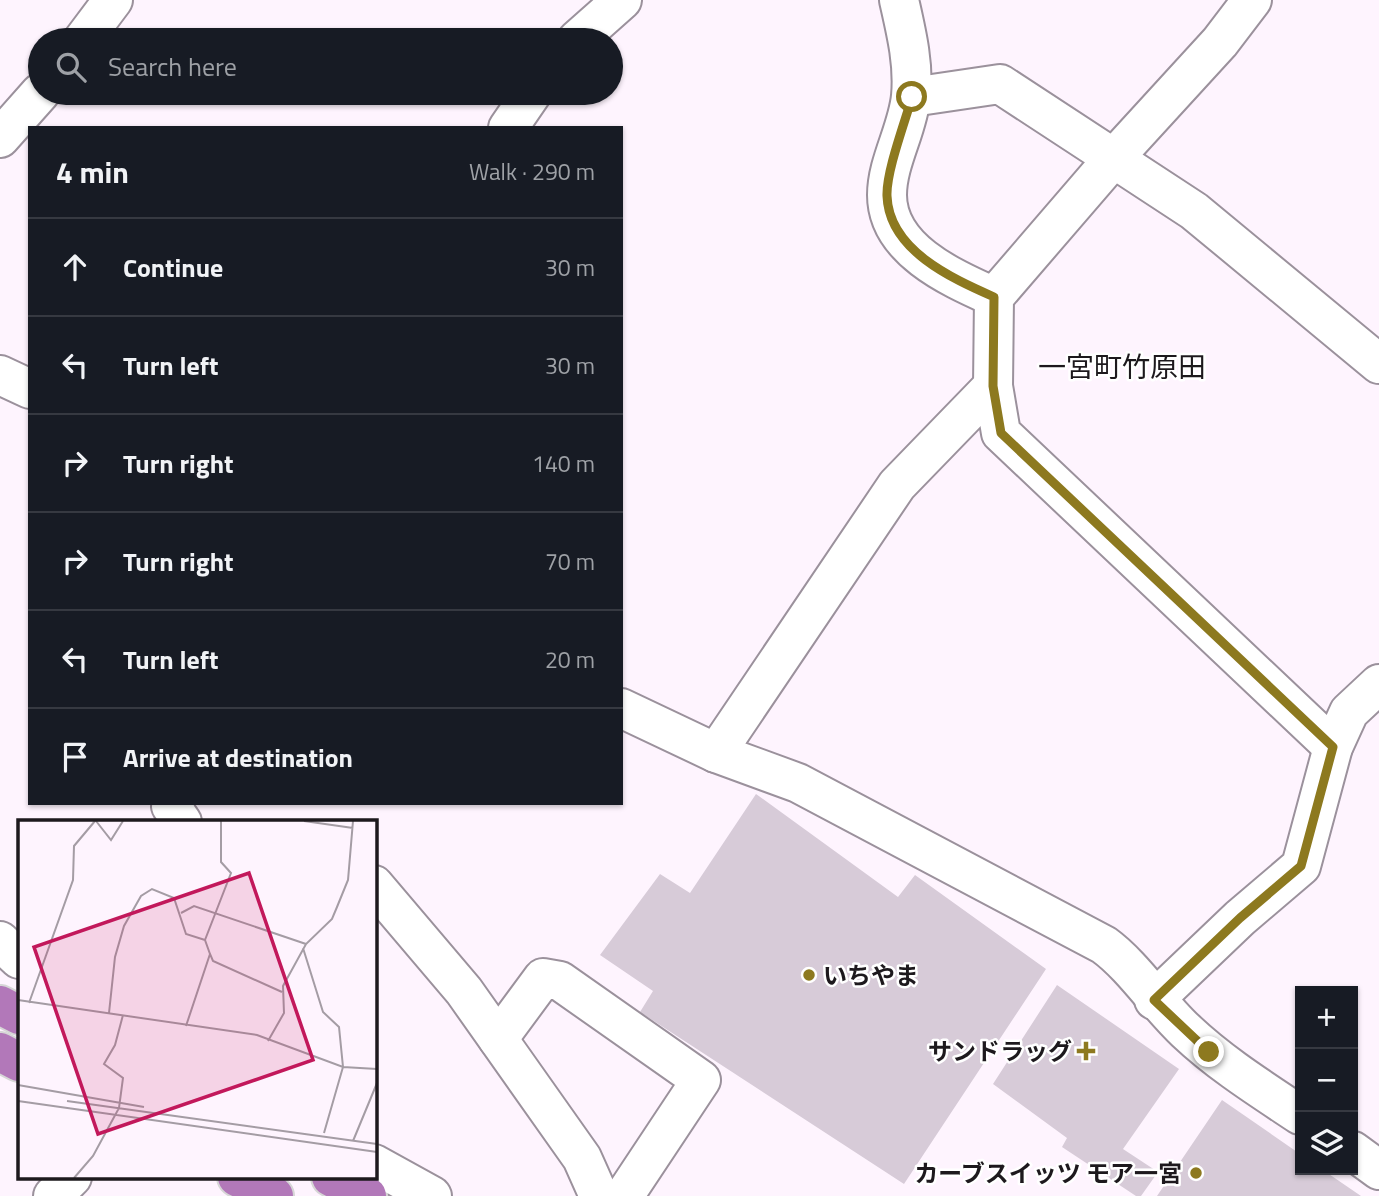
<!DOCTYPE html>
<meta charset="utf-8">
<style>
:root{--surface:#171b24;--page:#242831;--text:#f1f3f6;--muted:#9ea1a6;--line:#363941}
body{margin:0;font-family:"Titillium Web","Noto Sans JP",sans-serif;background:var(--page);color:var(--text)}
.controls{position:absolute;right:21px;bottom:21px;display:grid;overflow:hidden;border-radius:0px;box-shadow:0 2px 5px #0004}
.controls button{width:63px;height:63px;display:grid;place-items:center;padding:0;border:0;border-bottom:2px solid var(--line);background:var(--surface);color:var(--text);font:35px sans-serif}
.stop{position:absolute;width:21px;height:21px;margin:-16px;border:5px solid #8d791f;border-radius:50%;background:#fff}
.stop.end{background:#8d791f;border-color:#fff;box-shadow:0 2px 7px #0008}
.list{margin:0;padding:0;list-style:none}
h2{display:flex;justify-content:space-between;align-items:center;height:91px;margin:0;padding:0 28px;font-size:30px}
h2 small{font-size:23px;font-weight:400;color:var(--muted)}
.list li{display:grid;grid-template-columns:46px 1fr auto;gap:21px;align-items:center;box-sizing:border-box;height:98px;padding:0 28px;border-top:2px solid var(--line)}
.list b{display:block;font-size:26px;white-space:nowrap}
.list em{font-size:23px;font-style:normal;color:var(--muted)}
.icon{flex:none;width:38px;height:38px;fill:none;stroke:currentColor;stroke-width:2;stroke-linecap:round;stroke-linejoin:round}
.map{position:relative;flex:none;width:1379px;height:1196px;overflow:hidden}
.search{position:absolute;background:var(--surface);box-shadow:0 2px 5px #0004;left:28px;top:28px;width:595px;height:77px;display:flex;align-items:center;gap:18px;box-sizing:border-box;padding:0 24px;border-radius:38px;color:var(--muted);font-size:26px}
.panel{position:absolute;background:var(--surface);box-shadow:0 2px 5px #0004;left:28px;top:126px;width:595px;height:679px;border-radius:0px}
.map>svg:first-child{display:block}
.building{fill:#d7cbd8}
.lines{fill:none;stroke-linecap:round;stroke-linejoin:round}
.minor-casing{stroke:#9b919c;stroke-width:42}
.highway-casing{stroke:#d6d6d6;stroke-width:42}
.minor{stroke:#fff;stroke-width:38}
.highway{stroke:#b278b9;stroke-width:38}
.route{stroke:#8d791f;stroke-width:9}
.poi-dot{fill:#8d791f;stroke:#fff;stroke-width:2.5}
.labels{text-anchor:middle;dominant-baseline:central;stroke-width:5;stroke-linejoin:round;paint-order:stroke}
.poi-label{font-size:24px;font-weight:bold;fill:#1d191d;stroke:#fff;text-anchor:end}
.quarter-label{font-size:28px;fill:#1d191d;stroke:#fff}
.inset-road{fill:none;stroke:#a49ca4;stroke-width:2}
.view{fill:#c2185b;fill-opacity:0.15;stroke:#c2185b;stroke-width:3.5}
.inset-edge{fill:none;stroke:#1d191d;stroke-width:3.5}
</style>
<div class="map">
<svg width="1379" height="1196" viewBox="0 0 1379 1196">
<rect width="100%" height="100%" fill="#fef4fe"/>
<g class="building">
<polygon points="756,794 898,897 915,875 1046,969 904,1184 640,1012 653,991 600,955 660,874 690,893"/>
<polygon points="1057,985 1179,1069 1123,1149 1158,1172 1141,1196 1136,1196 1062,1147 1067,1138 993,1084"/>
<polygon points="1222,1100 1300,1154 1300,1170 1323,1170 1361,1196 1157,1196"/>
</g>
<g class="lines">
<g class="minor-casing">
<g id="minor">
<path d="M899 0C906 31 914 63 911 96 908 129 887 162 887 195 887 250 952 278 994 297"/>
<polyline points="1252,0 1220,42 1112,160 994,297 993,386 1001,433 1333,747"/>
<polyline points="83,40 113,0"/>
<polyline points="577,40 622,0"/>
<polyline points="912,97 1000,84 1194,211 1379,364"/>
<polyline points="508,128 532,93"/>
<polyline points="0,138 40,93"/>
<polyline points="0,375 30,389"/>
<path d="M621 708 716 753 798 783 1104 945C1133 966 1158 1005 1186 1031 1221 1064 1261 1089 1300 1115"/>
<polyline points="716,753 897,485 993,386"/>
<polyline points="175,803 171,806 182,822"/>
<polyline points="374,885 464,991 582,1158 599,1196"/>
<polyline points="0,941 19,959"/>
<polyline points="1154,1000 1240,918 1301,866 1333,747 1349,712 1379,684"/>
<polyline points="498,1039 543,978 560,981 701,1080 624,1196"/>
<polyline points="1353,1151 1379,1170"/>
<polyline points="374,1164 432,1196"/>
<polyline points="53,1196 72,1177"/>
</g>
</g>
<g class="highway-casing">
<g id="highway">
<polyline points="0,1005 19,1015"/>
<polyline points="0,1052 19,1062"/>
<polyline points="237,1177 274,1196"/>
<polyline points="331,1177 367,1196"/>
</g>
</g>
<use href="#minor" class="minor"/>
<use href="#highway" class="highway"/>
</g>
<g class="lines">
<path class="route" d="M912 97C905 122 886 172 887 196 889 250 951 278 994 297L993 386 1001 433 1333 747 1301 866 1240 918 1154 1000 1209 1052"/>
</g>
<g class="poi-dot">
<circle cx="809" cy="975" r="7"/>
<path d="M1082.5 1040.5h7v7h7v7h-7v7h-7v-7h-7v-7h7z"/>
<circle cx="1196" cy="1173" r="7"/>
</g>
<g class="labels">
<g class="poi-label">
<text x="823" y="975" text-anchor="start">いちやま</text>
<text x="1072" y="1051">サンドラッグ</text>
<text x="1182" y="1173">カーブスイッツ モア一宮</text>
</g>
<g class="quarter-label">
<text x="1122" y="366">一宮町竹原田</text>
</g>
</g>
<g transform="translate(18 820)">
<rect width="359" height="359" fill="#fef4fe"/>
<path class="inset-road" d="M78 1 93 20 105 1M203 1V42L213 53 187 120 192 134 195 141 264 172M286 1 335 8M163 93 176 86 288 124M285 128 305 192 321 207 325 247 306 313M0 180 239 215 325 247 359 249M11 183 55 60 56 26 77 1M91 193 97 137 106 106 123 76 134 69 156 78 168 114 187 120M168 206 192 134M250 221 266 193 265 166 288 124 314 99 319 87 330 60 335 1M0 265 126 287M0 281 359 332M49 281 359 324M335 321 359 263M56 358 75 336 101 288 105 258 86 244 97 225 105 195"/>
<path class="view" d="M231 53 295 240 80 314 16 127Z"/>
<rect width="359" height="359" class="inset-edge"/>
</g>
</svg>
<div class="controls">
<button>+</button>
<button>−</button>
<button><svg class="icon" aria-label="layers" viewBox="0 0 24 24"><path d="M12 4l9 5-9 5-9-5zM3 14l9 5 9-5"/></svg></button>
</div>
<div class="stop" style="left:912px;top:97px"></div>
<div class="stop end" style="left:1209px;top:1052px"></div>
<div class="search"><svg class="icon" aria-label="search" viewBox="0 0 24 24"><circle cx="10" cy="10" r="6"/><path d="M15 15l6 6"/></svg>Search here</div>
<section class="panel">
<h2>4 min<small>Walk · 290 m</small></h2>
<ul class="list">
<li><svg class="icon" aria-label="ahead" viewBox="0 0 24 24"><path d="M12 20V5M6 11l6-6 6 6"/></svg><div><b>Continue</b></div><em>30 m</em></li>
<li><svg class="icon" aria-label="left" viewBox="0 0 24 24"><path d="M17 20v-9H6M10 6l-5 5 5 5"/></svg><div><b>Turn left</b></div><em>30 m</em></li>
<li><svg class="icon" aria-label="right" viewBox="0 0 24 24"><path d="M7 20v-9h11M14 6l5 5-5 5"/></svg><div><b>Turn right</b></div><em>140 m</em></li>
<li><svg class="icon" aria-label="right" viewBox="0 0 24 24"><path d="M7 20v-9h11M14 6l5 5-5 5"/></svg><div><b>Turn right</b></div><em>70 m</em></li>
<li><svg class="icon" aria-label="left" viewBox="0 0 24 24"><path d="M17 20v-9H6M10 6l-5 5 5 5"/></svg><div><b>Turn left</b></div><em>20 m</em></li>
<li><svg class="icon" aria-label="arrive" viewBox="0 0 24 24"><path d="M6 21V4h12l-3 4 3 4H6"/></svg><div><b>Arrive at destination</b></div></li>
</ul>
</section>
</div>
